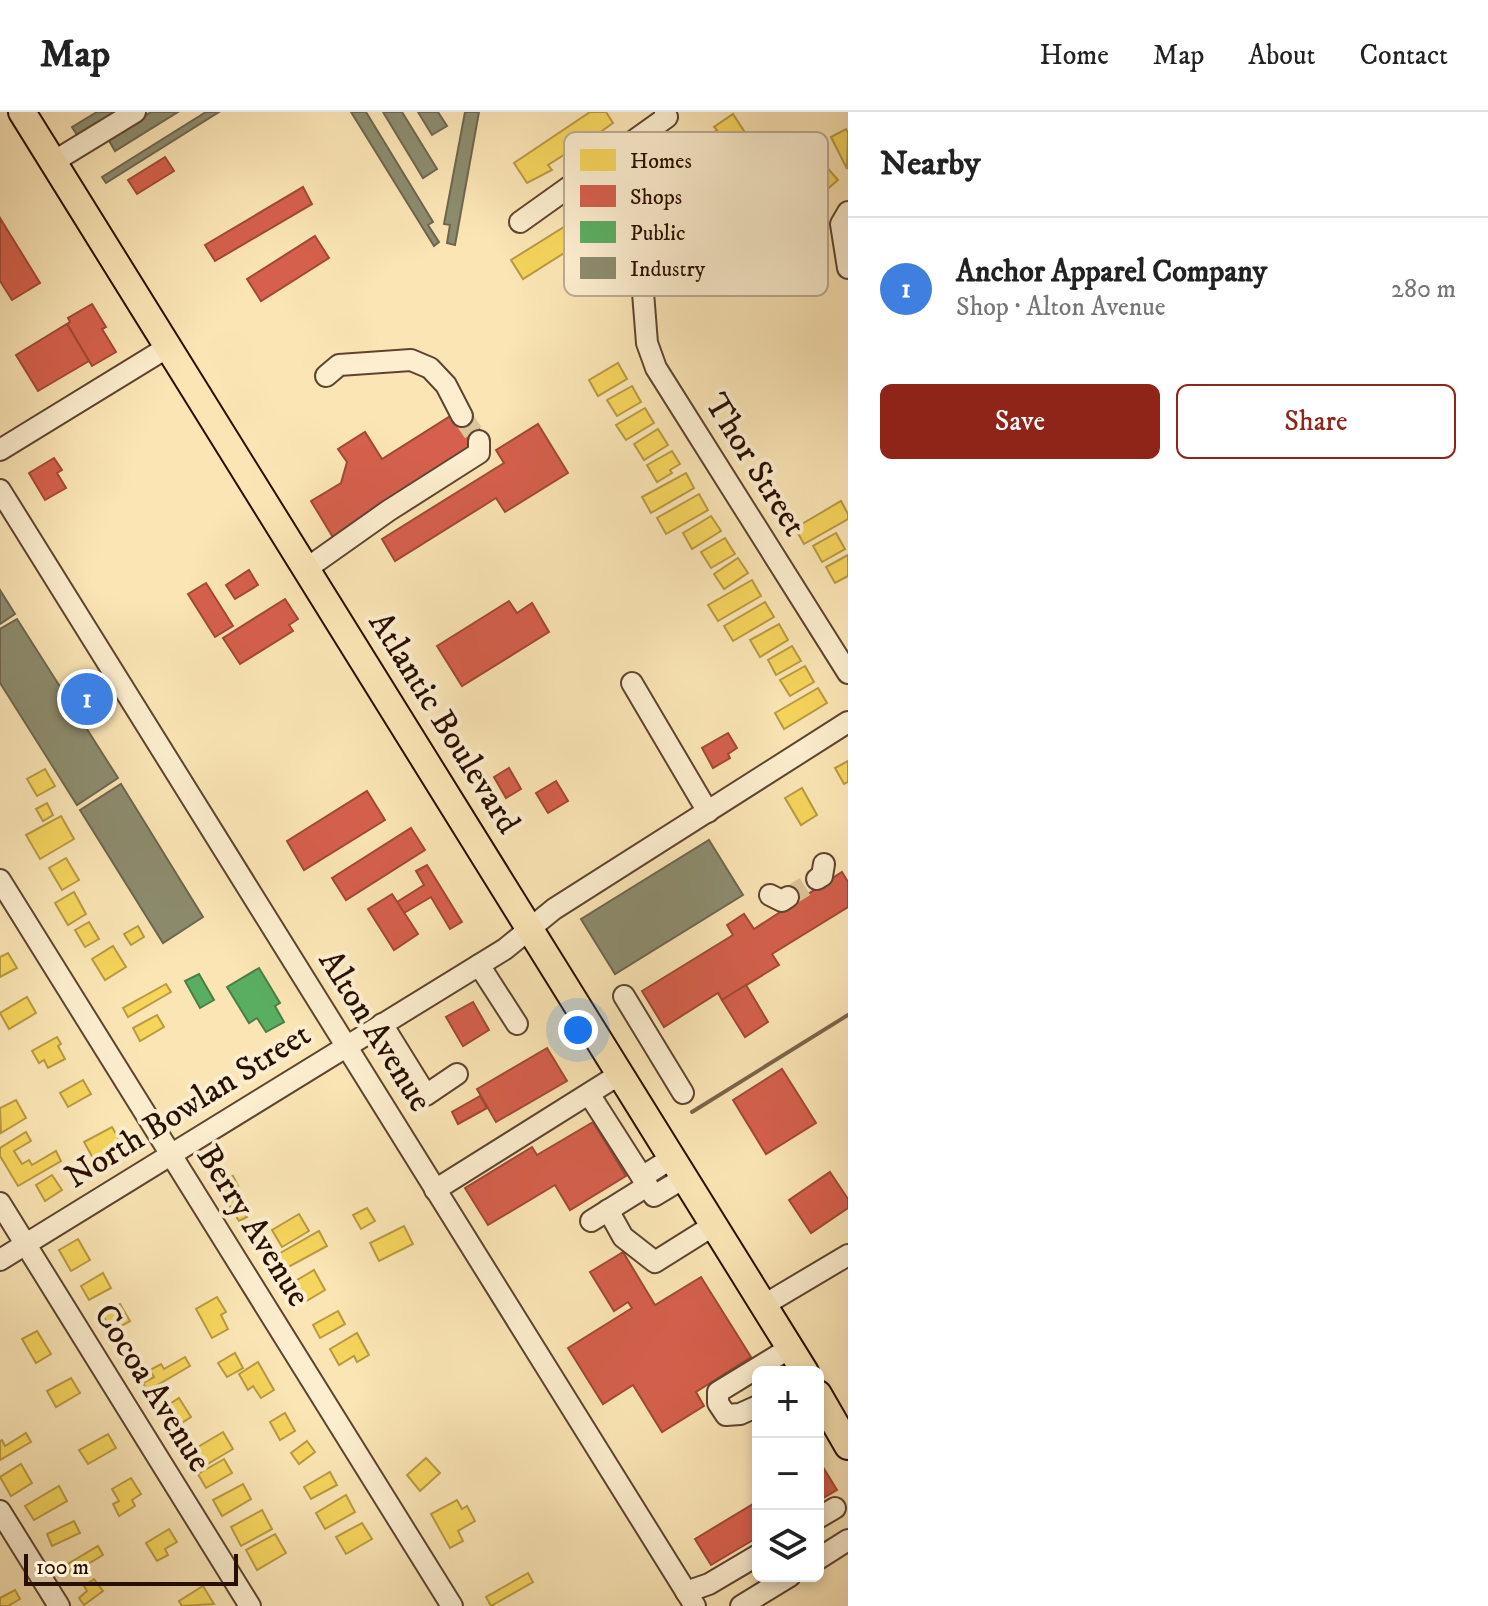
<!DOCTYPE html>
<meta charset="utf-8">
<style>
:root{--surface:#fff;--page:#f2f2f2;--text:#222;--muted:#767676;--line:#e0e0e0;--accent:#8f2418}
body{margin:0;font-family:"IM FELL DW Pica",serif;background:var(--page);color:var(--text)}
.controls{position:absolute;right:24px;bottom:24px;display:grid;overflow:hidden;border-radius:12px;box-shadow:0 4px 12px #0003}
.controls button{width:72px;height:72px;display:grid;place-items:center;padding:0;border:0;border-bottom:2px solid var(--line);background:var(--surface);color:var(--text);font:40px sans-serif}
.scale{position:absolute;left:24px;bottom:20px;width:214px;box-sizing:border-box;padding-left:8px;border:4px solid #290f02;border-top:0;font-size:22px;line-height:28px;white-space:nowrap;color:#290f02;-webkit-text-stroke:6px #fceecf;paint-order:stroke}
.you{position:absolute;left:578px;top:918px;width:28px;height:28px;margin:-20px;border:6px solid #fff;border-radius:50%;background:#1a73e8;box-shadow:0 0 0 12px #1a73e833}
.badge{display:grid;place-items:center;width:52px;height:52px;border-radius:50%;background:var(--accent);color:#fff;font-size:26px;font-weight:700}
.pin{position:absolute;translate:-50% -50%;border:4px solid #fff;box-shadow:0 2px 8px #0006}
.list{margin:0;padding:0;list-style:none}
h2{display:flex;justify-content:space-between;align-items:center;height:104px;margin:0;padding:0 32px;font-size:34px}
h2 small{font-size:26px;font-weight:400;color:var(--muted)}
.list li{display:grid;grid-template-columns:52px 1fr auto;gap:24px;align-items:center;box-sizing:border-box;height:144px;padding:0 32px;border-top:2px solid var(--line)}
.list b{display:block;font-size:30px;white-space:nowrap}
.list p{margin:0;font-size:26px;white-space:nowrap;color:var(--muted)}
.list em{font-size:26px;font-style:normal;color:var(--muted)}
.actions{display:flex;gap:16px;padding:24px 32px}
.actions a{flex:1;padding:18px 0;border:2px solid var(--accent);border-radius:12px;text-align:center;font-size:28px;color:var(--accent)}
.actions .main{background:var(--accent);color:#fff}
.icon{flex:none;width:44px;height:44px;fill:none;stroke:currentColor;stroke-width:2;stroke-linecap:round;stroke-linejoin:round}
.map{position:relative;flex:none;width:848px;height:1494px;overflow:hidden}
header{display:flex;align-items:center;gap:48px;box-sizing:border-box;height:112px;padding:0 40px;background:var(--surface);border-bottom:2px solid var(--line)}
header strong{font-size:38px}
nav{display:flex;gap:44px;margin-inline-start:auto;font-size:28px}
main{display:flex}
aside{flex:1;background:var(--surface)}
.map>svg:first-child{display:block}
.homes{fill:#f6d55c;stroke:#b89a41;stroke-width:2}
.shops{fill:#d6604d;stroke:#a24836;stroke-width:2}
.public{fill:#5aae61;stroke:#4b7e44;stroke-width:2}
.industry{fill:#8c8c6e;stroke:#6e664e;stroke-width:2}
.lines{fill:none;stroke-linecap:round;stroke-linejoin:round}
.stream{stroke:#7c6449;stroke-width:4}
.minor-tunnel{stroke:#dcc59a;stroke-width:20;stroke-dasharray:20 10;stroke-linecap:butt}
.minor-casing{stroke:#5e442f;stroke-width:24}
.major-casing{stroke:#290f02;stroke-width:30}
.minor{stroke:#fceecf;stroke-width:20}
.major{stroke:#fbe5b5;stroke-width:26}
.labels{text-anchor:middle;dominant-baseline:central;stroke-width:8;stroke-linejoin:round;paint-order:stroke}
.street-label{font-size:34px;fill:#290f02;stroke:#fceecf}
.key{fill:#fceecf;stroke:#bdab92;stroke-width:2}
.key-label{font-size:22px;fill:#290f02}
</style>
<header>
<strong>Map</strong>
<nav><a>Home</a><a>Map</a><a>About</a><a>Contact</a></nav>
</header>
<main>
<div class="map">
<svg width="848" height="1494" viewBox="0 0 848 1494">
<rect width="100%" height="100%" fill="#fbe5b5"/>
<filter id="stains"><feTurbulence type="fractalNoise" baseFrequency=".0025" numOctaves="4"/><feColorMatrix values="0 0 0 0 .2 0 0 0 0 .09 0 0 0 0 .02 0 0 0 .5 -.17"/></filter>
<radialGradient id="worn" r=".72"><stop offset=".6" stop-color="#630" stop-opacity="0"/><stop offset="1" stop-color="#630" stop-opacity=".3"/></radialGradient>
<g class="homes">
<polygon points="590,0 606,0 613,11 592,26 590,22 576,31 578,34 548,53 552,58 527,71 514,51"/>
<polygon points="733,2 746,22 642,94 631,78 717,18 714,15"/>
<polygon points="846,17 848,21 847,57 831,25"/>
<polygon points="816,43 838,68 824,80 802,56"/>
<polygon points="615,83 623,95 606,105 610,112 523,167 511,148"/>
<polygon points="618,251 627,267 598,284 589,268"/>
<polygon points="632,274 641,290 617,304 607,288"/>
<polygon points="645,296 654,311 626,328 616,313"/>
<polygon points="658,317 668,333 644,348 634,332"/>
<polygon points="672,339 680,352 670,358 672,361 657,370 647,353"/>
<polygon points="686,361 694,376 651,401 642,385"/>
<polygon points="699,382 708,398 666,422 657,406"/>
<polygon points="841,389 848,402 848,407 804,432 795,416"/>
<polygon points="711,404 721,419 692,437 683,421"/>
<polygon points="836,421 845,437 822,450 813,434"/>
<polygon points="725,426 735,442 711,456 701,440"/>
<polygon points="848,443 848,464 835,471 826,455"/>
<polygon points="738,446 748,461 724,477 714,462"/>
<polygon points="752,468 761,484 718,509 708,493"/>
<polygon points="765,490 774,505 733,529 724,514"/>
<polygon points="779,512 788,528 760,545 750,528"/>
<polygon points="792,534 801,549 776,563 768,548"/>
<polygon points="805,554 814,570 790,584 780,568"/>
<polygon points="818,576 827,591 784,617 775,601"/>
<polygon points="848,649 848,670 844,672 835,656"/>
<polygon points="45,657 55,674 37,684 27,667"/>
<polygon points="802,676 817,703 801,713 785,686"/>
<polygon points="47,691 53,703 43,709 36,697"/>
<polygon points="61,704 74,727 40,747 26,723"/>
<polygon points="66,746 79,768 62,778 49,756"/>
<polygon points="74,780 86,802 68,813 55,791"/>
<polygon points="89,810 99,827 85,835 75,818"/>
<polygon points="138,814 144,825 131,833 124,822"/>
<polygon points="113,834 126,855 105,868 92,847"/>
<polygon points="8,841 17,856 0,865 0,845"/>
<polygon points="166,872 171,880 128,905 123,896"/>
<polygon points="27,885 36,901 9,917 0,901"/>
<polygon points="157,903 164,915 140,929 133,916"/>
<polygon points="57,925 61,932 58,934 65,947 48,956 44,948 39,951 32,939"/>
<polygon points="83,968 91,982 68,995 60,981"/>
<polygon points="16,988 26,1006 1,1021 0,996"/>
<polygon points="112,1015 122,1033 94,1048 84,1030"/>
<polygon points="26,1020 31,1029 14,1039 22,1052 29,1048 32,1053 56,1039 61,1049 18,1074 0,1044 0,1036"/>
<polygon points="52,1063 62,1078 45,1089 36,1073"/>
<polygon points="233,1064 238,1074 232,1078 247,1105 239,1109 217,1073"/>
<polygon points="367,1096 375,1109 361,1117 353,1103"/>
<polygon points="299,1102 309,1119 282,1135 272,1118"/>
<polygon points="404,1114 413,1132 379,1149 370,1131"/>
<polygon points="319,1119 327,1134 283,1158 275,1144"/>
<polygon points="78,1127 90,1148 71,1159 59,1138"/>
<polygon points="314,1158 325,1178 298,1194 287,1174"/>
<polygon points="103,1161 111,1176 89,1188 81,1174"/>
<polygon points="217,1185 226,1200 221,1203 228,1217 212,1226 196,1197"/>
<polygon points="120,1192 130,1209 112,1219 102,1202"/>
<polygon points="338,1199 345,1212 320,1226 313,1213"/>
<polygon points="37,1219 51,1242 36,1251 22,1227"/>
<polygon points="357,1221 369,1243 357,1250 354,1244 339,1253 330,1237"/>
<polygon points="235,1241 243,1256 227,1265 218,1251"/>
<polygon points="185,1245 190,1254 147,1279 143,1271 154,1265 150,1258 161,1252 164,1257"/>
<polygon points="258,1250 274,1278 261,1286 253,1274 248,1278 239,1262"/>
<polygon points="71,1266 80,1281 56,1295 47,1279"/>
<polygon points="179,1286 191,1305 174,1316 162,1297"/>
<polygon points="285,1301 295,1319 280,1328 270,1310"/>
<polygon points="223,1320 233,1337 201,1356 191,1339"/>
<polygon points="26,1321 31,1330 0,1348 0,1329 2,1328 5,1334"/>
<polygon points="108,1322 116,1336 88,1352 79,1338"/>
<polygon points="307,1329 315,1340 299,1352 291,1341"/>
<polygon points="426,1346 440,1361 420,1379 407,1363"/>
<polygon points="224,1347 232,1361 206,1376 198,1362"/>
<polygon points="21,1352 32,1371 11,1384 0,1365"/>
<polygon points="330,1360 337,1373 311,1387 304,1375"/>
<polygon points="131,1366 141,1382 132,1388 135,1394 119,1404 113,1392 119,1389 112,1377"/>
<polygon points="243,1372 251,1387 222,1404 213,1388"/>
<polygon points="59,1374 67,1389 34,1408 25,1394"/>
<polygon points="346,1383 355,1400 325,1417 316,1401"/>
<polygon points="457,1388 462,1397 467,1394 475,1409 458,1419 463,1429 450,1436 431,1402"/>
<polygon points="262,1398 272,1417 241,1434 231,1415"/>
<polygon points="74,1409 80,1421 52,1434 47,1422"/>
<polygon points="362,1411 372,1427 346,1442 336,1425"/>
<polygon points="169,1417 177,1430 165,1437 168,1443 157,1449 146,1431"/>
<polygon points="275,1422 286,1441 257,1458 246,1438"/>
<polygon points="98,1434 103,1443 71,1462 66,1453"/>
<polygon points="528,1461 533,1470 491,1494 486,1485"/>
<polygon points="94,1467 103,1479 84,1493 79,1486 87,1479 84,1474"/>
<polygon points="203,1474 214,1492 182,1494 179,1489"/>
<polygon points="15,1478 20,1487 8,1494 0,1494 0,1486"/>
</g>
<g class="shops">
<polygon points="165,45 174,59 137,82 128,68"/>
<polygon points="303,75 312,92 215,149 205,133"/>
<polygon points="0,106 40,171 12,188 0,169"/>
<polygon points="315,124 329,146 261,189 247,167"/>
<polygon points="92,192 106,215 102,217 116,240 92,254 67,212 70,210 68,206"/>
<polygon points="67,212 89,249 38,279 16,243"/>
<polygon points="469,300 484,325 334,427 311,389 341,371 347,350 338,337 365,320 382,347 452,303"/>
<polygon points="538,312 568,361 505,400 496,386 395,449 382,427 504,351 496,338"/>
<polygon points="54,346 62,358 57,361 66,376 45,388 29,361"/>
<polygon points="249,458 258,473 235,487 226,473"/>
<polygon points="206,471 233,514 215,525 188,482"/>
<polygon points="285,487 298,507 289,513 293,519 240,552 223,526"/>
<polygon points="509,489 517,501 532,491 549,520 462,574 437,534"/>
<polygon points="728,621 737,636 728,642 730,646 713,656 702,636"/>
<polygon points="509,656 521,677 506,686 494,665"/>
<polygon points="556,669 568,689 548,701 536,681"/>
<polygon points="367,679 385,708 304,758 287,729"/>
<polygon points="411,716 425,738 346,788 332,766"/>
<polygon points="427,753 462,810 450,817 431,785 404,801 397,790 424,773 416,759"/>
<polygon points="842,760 848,770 848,795 772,842 779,853 722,888 718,881 664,915 642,879 733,823 727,813 744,802 754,817"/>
<polygon points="392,782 418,822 394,838 368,797"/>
<polygon points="746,873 768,910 745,925 722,888"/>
<polygon points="473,890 489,918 463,934 446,905"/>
<polygon points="547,936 567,969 496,1010 477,977"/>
<polygon points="782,957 816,1011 766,1042 733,988"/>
<polygon points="480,984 487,996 458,1012 452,1000"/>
<polygon points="593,1010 626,1064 570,1098 555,1073 488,1113 465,1076 532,1035 537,1043"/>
<polygon points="830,1060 848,1087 848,1096 811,1121 789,1088"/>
<polygon points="623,1140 655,1193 701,1165 751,1245 696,1280 704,1294 662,1320 633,1273 603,1292 568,1236 632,1196 628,1190 614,1199 590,1160"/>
<polygon points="821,1352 837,1378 818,1389 818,1353"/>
<polygon points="758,1389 758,1425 711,1453 695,1427"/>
</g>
<g class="public">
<polygon points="259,856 280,891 275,894 284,910 266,920 257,906 249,911 227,875"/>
<polygon points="199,862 214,888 200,896 185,869"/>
</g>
<g class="industry">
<polygon points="97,0 121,0 79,26 72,15"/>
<polygon points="151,0 178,0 115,39 108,27"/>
<polygon points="206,0 219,0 106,71 102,65"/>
<polygon points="351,0 366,0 433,110 428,113 439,130 434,134"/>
<polygon points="383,0 402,0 437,57 423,66"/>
<polygon points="418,0 438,0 447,14 432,23"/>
<polygon points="465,0 479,0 455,133 447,131 450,113 444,112"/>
<polygon points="0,478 15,502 0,512"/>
<polygon points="17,507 118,666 77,693 0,571 0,517"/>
<polygon points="121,672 203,805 163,831 80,698"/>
<polygon points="709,728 743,783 615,862 581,807"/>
</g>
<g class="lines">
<polyline class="stream" points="692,1000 848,903"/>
<g class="minor-tunnel">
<polyline points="462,304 479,329"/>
<polyline points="788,785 817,767"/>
</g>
<g class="minor-casing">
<g id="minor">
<polyline points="53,50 135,0"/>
<polyline points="848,100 841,112 848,156"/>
<polyline points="520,110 667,5 665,0"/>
<polyline points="642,168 647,231 656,256 848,561"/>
<polyline points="326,264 339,253 411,248 430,256 446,273 462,304"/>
<polyline points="0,338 168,235"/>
<polyline points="0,378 695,1494"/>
<polyline points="306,457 388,399 479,341 479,329"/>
<polyline points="632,571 708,700"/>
<polyline points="817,767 822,764 824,752"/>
<polyline points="0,768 452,1494"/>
<polyline points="770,783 782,789 788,785"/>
<polyline points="479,853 517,912"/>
<polyline points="624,884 683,981"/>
<polyline points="382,912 426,983 457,962"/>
<polyline points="589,982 642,1065"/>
<polyline points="672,1046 642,1065 654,1084 684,1066"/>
<polyline points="435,1078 620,962"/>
<polyline points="0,1091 250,1494"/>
<polyline points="608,1098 623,1125 655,1150 714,1113"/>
<polyline points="591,1109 647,1074"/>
<polyline points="0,1148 505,837 554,797 848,610"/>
<polyline points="764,1193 848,1143"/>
<polyline points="758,1294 740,1302 726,1303 718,1291 718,1280 790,1236"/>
<polyline points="0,1399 59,1494"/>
<polyline points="818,1406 835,1396"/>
<polyline points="818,1447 848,1428"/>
<polyline points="686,1480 709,1472 758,1443"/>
<polyline points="741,1494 790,1464"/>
</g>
</g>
<g class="major-casing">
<g id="major">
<polyline points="22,0 805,1260"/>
<polyline points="818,1282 848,1334"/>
</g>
</g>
<use href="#minor" class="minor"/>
<use href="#major" class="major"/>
</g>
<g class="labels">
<g class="street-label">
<text transform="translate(755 353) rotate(58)">Thor Street</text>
<text transform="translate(444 611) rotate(58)">Atlantic Boulevard</text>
<text transform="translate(375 919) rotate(58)">Alton Avenue</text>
<text transform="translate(188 994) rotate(-32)">North Bowlan Street</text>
<text transform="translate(253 1114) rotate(58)">Berry Avenue</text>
<text transform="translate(152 1276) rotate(58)">Cocoa Avenue</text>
</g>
</g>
<rect x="564" y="20" width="264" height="164" rx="12" class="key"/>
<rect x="580" y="37" width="36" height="22" fill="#f6d55c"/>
<rect x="580" y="73" width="36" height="22" fill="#d6604d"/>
<rect x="580" y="109" width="36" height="22" fill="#5aae61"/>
<rect x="580" y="145" width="36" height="22" fill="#8c8c6e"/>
<g class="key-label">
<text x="630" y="56">Homes</text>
<text x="630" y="92">Shops</text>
<text x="630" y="128">Public</text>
<text x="630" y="164">Industry</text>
</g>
<rect width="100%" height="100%" filter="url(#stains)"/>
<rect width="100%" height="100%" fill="url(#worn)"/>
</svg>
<div class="controls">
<button>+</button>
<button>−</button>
<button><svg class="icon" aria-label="layers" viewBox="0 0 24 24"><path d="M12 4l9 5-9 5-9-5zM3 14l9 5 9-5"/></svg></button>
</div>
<div class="scale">100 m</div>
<div class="you"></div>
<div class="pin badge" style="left:87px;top:587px;background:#3f7fe0">1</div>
</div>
<aside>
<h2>Nearby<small></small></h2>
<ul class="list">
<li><span class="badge" style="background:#3f7fe0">1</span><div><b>Anchor Apparel Company</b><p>Shop · Alton Avenue</p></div><em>280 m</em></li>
</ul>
<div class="actions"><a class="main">Save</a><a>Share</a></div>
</aside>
</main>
